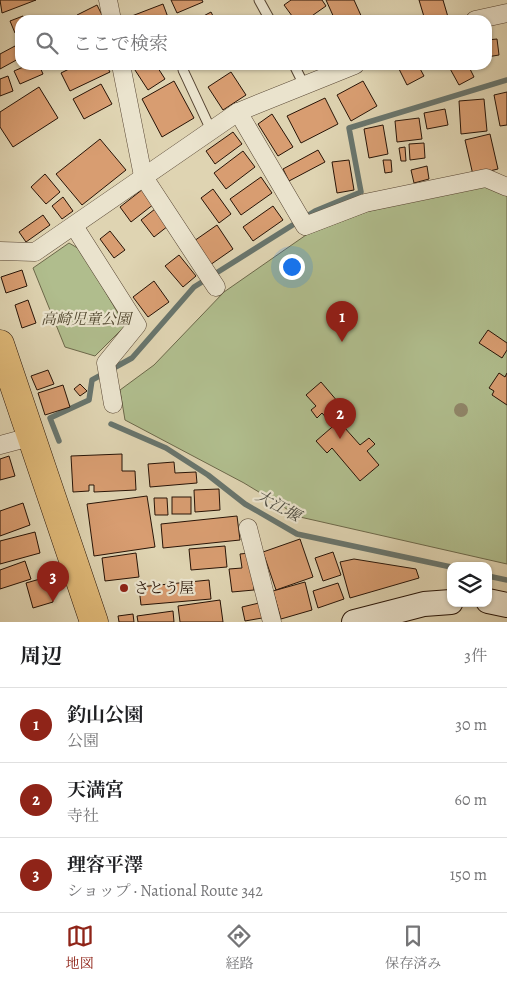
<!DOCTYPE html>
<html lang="ja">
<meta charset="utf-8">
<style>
:root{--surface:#fff;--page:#f2f2f2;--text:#202124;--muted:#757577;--line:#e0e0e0;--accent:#8f2418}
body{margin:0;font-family:Alegreya,"Noto Serif JP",serif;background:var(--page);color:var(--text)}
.controls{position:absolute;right:15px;bottom:15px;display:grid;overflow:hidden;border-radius:10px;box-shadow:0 1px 4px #0004}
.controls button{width:45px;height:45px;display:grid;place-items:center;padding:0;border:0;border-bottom:1px solid var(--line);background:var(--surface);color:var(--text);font:25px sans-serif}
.you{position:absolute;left:291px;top:266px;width:18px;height:18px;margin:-12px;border:4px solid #fff;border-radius:50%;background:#1a73e8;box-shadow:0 0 0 8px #1a73e833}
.badge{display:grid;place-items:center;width:32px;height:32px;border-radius:50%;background:var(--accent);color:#fff;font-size:16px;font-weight:700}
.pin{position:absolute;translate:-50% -41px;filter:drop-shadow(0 1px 2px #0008)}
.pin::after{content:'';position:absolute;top:26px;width:18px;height:15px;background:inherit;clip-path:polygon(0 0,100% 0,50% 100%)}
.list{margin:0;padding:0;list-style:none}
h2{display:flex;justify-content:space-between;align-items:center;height:65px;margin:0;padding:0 20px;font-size:21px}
h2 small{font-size:16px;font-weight:400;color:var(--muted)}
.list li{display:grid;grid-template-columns:32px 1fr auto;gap:15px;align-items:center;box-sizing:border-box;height:75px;padding:0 20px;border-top:1px solid var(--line)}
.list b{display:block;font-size:19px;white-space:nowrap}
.list p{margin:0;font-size:16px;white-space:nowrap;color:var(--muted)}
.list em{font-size:16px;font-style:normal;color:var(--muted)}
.icon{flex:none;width:28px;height:28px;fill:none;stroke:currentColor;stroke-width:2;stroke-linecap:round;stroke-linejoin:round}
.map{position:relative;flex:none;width:507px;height:622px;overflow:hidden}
.search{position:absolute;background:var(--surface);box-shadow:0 1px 4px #0004;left:15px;right:15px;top:15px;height:55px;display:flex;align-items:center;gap:12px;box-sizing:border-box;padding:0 18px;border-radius:15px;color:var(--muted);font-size:19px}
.sheet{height:290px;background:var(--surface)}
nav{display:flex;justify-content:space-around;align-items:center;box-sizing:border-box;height:70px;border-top:1px solid var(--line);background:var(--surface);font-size:14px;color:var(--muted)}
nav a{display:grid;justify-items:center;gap:2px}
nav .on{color:var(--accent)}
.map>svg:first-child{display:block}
.green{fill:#b0bd8d;stroke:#6c684a}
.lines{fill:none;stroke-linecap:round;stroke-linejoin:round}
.stream{stroke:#68756d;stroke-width:5.5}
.building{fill:#d89d71;stroke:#271306}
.lane-casing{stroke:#554331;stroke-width:11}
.street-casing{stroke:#554331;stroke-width:19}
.secondary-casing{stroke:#271306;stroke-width:26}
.highway-casing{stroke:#271306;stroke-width:29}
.lane{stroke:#eae3cd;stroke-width:9}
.street{stroke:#eae3cd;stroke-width:18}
.secondary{stroke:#eae3cd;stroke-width:24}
.highway{stroke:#e0ba79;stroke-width:28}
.tree{fill:#908669}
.poi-dot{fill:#8f2418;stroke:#eae3cd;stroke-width:2}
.labels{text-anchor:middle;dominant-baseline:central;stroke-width:4.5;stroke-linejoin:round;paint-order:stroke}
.park-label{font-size:15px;font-style:italic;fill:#50462e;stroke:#eae3cd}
.poi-label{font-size:15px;fill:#271306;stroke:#eae3cd;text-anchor:start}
.water-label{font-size:16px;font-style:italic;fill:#4d4c42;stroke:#eae3cd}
</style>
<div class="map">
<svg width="507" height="622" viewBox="0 0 507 622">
<rect width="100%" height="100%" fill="#dfd4b2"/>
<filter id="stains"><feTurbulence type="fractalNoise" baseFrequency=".004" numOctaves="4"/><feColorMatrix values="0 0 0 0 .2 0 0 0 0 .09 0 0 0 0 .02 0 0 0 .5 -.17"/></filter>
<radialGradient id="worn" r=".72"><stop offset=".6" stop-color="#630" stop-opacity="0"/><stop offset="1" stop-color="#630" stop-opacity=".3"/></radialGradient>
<g class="green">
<polygon points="483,186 507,194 507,564 300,517 244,483 125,420 120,390 154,365 224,292 306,235 369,211"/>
<polygon points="69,243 81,250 122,320 124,327 95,356 65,347 33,268"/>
</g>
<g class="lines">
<g class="stream">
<polyline points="111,424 166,448 208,475 245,504 297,534 451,567"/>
<polyline points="59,441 50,418 89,400 92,380 132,358 194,287 315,211 361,192 349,128 507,80"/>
<polyline points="488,576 507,580"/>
</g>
</g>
<g class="building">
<polygon points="0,0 36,0 2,13"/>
<polygon points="171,0 202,0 203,2 177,13"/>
<polygon points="291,0 322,0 326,6 306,20 295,20 284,5"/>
<polygon points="326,0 354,0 363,20 335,20"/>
<polygon points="419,0 443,0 448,17 425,20"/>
<polygon points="163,4 169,20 124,20 124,19"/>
<polygon points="97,5 104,19 80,20 77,15"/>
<polygon points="211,12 215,20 196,20"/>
<polygon points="23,16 25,20 20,20 20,31 15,33 10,21"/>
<polygon points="497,39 499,55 487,57 487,40"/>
<polygon points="15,46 20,58 0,69 0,54"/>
<polygon points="28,65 39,65 43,74 20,84 14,71"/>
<polygon points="77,65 106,65 110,72 70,91 61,73"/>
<polygon points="136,65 156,65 165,79 148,90 133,67"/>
<polygon points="397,65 418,65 424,76 407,85"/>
<polygon points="448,65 468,65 474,77 459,85"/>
<polygon points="231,72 246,95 223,110 208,87"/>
<polygon points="8,76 13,91 0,96 0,79"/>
<polygon points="174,81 194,118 162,137 142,99"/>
<polygon points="363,81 377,106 351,121 337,95"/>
<polygon points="101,84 112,104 84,119 73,99"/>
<polygon points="39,87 58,118 13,147 0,127 0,112"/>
<polygon points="507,92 507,125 500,126 494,95"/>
<polygon points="325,98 338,124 301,143 287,116"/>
<polygon points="484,99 487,131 461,134 459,101"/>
<polygon points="445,109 448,125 427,129 424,113"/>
<polygon points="272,114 293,147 278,156 258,124"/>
<polygon points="419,118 422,139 397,142 395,121"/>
<polygon points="383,125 388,154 369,158 364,129"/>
<polygon points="233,132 242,144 215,164 206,151"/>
<polygon points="490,134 498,169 473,175 465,140"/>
<polygon points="100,139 126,170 82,205 56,174"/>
<polygon points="424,143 425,158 410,160 409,144"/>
<polygon points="405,147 406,161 401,161 399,148"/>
<polygon points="318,150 325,162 289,181 283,169"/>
<polygon points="243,151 255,167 226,189 214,173"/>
<polygon points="349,160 354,190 337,193 332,162"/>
<polygon points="383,160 391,160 392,172 385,173"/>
<polygon points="427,166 429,179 414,183 411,170"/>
<polygon points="45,174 60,192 46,204 31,187"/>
<polygon points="261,177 272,193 241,215 230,199"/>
<polygon points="143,189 154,204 131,222 120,207"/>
<polygon points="213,189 231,214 219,223 201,198"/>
<polygon points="63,197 73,211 62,219 52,206"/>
<polygon points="273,206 283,220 253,241 243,227"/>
<polygon points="155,209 168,226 154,237 141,220"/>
<polygon points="43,215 50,225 26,242 19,232"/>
<polygon points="217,225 233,249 210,265 194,241"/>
<polygon points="110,231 125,250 114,258 100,239"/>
<polygon points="179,255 196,276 183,287 165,266"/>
<polygon points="22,270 27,286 6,293 1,277"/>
<polygon points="154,281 169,302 148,317 133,297"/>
<polygon points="28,300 36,323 22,328 15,305"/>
<polygon points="488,330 507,343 507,350 502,358 479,343"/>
<polygon points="48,370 54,384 37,390 31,376"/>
<polygon points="499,373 505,377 507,373 507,405 492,395 494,391 489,388"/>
<polygon points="321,382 344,409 329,421 322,413 317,418 311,410 316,406 306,395"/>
<polygon points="80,384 87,391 80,396 74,389"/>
<polygon points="63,385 70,407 45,415 38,393"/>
<polygon points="346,415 351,421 344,427 360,445 369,438 375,444 367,451 379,465 360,481 332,448 327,453 316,441"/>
<polygon points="122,454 122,471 135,471 136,490 94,492 94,485 89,485 89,491 73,492 71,456"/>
<polygon points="9,456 15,476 0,480 0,459"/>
<polygon points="174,462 175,473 196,472 197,483 150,487 148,464"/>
<polygon points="219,489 220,510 195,512 194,490"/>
<polygon points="147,496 155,547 94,556 87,504"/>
<rect x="172" y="497" width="19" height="17"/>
<polygon points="154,498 167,498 168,515 155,515"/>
<polygon points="23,503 30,525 0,536 0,511"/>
<polygon points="237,516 240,540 163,548 161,524"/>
<polygon points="35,532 40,553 0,564 0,541"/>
<polygon points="300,539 313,577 276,590 263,552"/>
<polygon points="225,546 227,567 191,570 189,549"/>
<polygon points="333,552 341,575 323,581 315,558"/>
<polygon points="136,553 139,577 105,581 102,558"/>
<polygon points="250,553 254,590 232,592 229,569 242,568 240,554"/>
<polygon points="354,559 416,569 419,578 350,598 340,562"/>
<polygon points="25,561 31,579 0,589 0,570"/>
<polygon points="47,577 53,602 33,608 26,583"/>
<polygon points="209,580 211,599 141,605 139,587"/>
<polygon points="305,582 312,610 281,619 273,591"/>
<polygon points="338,583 344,599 318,608 313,591"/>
<polygon points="220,600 223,622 180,622 178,606"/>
<polygon points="259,603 262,618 245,621 242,607"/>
<polygon points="173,611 174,622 138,622 137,616"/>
<polygon points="133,614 134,622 119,622 118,616"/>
</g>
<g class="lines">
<g class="lane-casing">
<g id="lane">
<polyline points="259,0 270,20"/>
<polyline points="294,65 304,85"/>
<polyline points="183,70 211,130"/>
</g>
</g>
<g class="street-casing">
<g id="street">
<polyline points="108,0 112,20"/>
<polyline points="475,20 507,13"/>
<polyline points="121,65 143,176 216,287"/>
<polyline points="238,112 305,226 365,203 486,178 507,187"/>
<polyline points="74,226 137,325 106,363 113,404"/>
<polyline points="0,251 35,252 238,112 355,65"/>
<polyline points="0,445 30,437"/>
<polyline points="248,528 272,622"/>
</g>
</g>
<g class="secondary-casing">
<g id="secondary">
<polyline points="488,601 507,605"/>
<polyline points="354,622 424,604 451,602"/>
</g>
</g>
<g class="highway-casing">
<polyline id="highway" points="0,344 94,622"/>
</g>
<use href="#lane" class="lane"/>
<use href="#street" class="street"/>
<use href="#secondary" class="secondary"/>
<use href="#highway" class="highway"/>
</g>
<circle class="tree" cx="461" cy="410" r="7"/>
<circle class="poi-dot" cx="124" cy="588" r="5"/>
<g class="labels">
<g class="park-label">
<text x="86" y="319">高崎児童公園</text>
</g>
<g class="poi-label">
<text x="134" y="588">さとう屋</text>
</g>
<g class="water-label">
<text transform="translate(278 506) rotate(29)">大江堰</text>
</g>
</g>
<rect width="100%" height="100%" filter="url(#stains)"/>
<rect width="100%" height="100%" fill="url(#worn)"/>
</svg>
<div class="controls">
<button><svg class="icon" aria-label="layers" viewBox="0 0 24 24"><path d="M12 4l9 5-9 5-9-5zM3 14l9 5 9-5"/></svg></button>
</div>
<div class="you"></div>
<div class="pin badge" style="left:342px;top:342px">1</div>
<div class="pin badge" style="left:340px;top:439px">2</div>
<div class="pin badge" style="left:53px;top:602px">3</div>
<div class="search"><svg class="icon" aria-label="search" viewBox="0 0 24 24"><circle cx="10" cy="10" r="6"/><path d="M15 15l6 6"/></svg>ここで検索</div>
</div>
<section class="sheet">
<h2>周辺<small>3件</small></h2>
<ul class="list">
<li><span class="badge">1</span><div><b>釣山公園</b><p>公園</p></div><em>30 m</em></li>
<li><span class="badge">2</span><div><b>天満宮</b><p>寺社</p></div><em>60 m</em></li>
<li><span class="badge">3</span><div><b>理容平澤</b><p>ショップ · National Route 342</p></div><em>150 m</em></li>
</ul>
</section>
<nav>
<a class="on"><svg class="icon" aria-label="map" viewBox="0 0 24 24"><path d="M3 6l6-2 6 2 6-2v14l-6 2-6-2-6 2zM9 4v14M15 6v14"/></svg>地図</a>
<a><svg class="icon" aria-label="directions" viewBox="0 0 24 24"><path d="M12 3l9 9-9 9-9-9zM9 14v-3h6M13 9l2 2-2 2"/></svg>経路</a>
<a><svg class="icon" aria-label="saved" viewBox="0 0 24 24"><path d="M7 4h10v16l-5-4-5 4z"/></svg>保存済み</a>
</nav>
